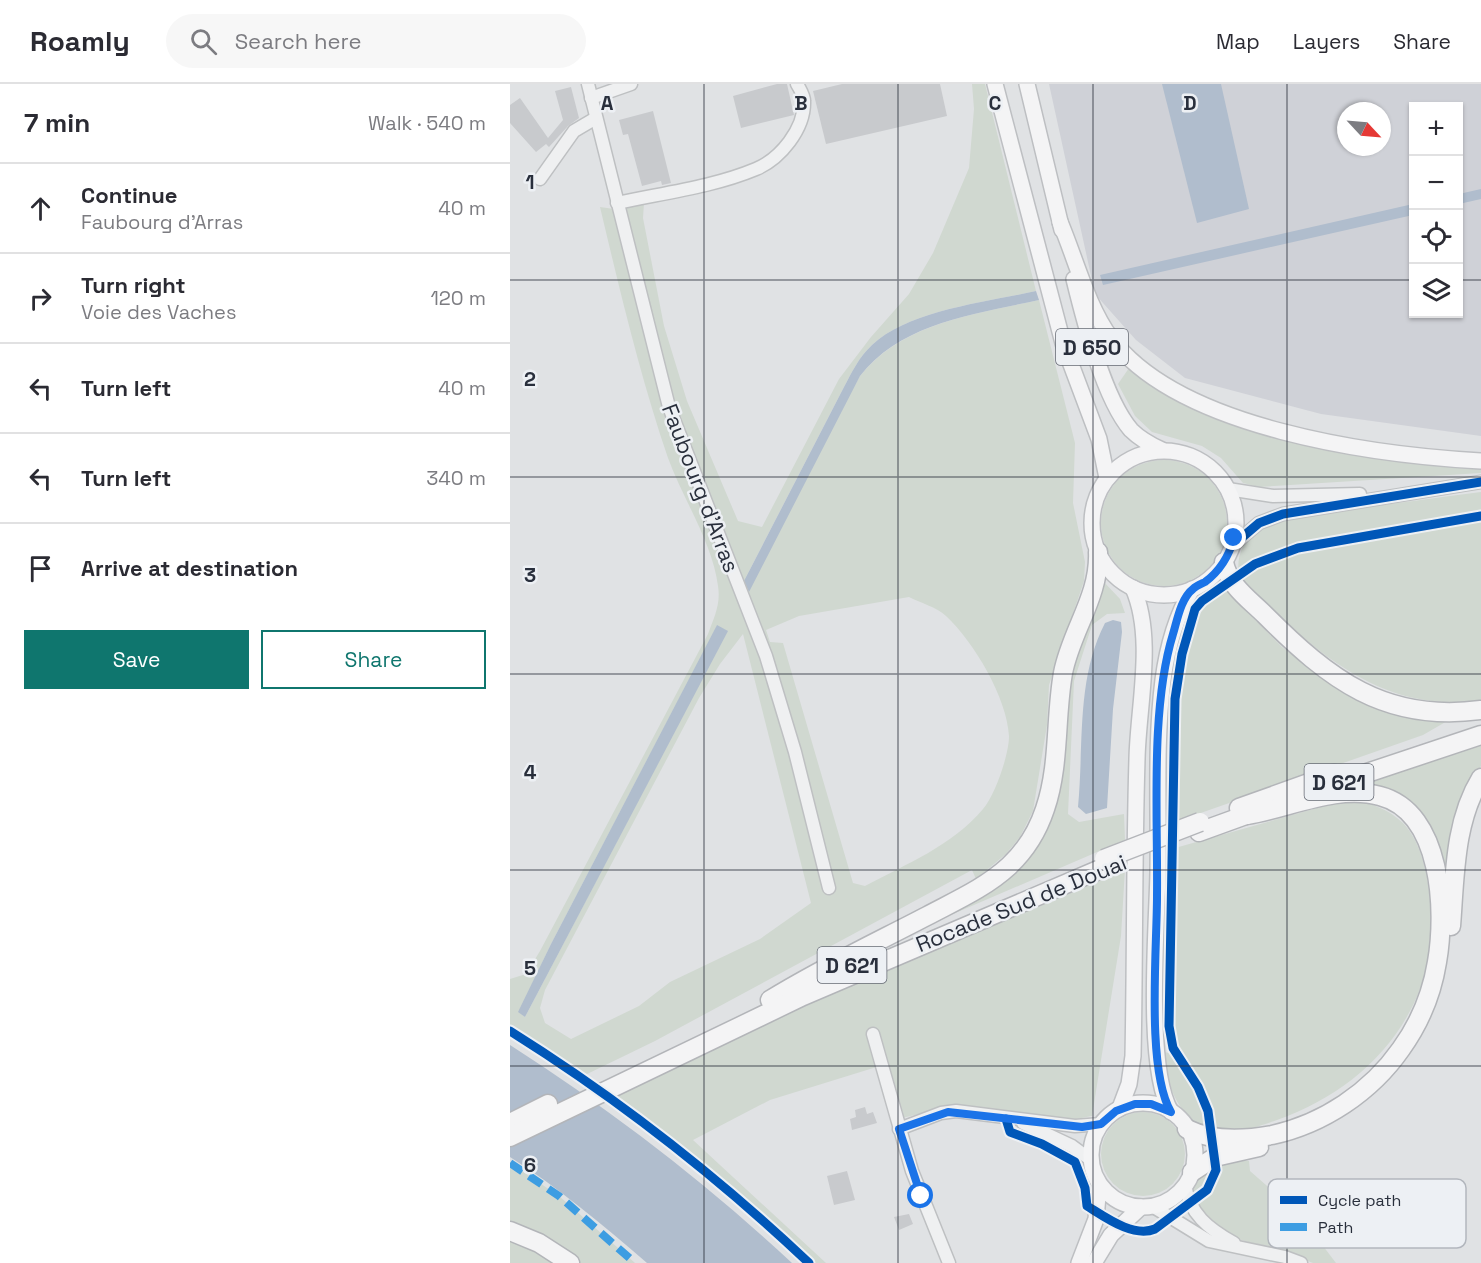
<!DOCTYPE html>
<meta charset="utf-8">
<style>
:root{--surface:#fff;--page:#f7f7f7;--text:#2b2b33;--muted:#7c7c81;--line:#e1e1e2;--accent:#0f766e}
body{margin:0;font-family:"Space Grotesk",sans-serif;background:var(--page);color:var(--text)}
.controls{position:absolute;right:18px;top:18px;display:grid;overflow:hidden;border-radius:0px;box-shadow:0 2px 4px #0004}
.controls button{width:54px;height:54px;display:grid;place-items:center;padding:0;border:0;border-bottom:2px solid var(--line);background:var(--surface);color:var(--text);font:30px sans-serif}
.compass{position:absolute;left:827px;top:18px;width:54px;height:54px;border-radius:50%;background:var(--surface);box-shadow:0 2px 4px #0004;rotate:116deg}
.stop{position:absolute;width:18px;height:18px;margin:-14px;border:4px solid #1a73e8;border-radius:50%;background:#fff}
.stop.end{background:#1a73e8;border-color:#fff;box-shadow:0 2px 6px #0008}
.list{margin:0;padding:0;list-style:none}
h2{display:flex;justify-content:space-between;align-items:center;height:78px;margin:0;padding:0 24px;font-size:26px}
h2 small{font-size:20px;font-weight:400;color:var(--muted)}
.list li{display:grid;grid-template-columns:39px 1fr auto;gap:18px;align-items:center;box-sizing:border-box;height:90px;padding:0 24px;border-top:2px solid var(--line)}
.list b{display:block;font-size:22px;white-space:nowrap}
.list p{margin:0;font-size:20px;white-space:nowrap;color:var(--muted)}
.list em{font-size:20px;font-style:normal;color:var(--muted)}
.actions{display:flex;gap:12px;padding:18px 24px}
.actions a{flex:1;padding:14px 0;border:2px solid var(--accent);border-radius:0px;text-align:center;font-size:21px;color:var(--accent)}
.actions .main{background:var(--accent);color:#fff}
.icon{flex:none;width:33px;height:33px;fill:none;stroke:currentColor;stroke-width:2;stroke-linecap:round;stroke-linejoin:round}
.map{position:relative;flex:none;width:971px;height:1179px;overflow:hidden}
header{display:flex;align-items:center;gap:36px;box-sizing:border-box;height:84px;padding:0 30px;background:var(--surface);border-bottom:2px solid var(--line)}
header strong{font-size:28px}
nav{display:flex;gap:33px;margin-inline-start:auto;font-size:21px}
.search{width:420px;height:54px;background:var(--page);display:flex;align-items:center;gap:15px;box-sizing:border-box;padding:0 21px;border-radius:33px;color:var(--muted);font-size:22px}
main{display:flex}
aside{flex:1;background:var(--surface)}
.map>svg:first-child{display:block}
.built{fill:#cfd1d7;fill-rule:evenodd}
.green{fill:#d0d8d0;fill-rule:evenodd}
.water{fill:#b0bdcd}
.building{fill:#c8cacd}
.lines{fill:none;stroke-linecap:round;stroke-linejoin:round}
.minor-casing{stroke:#bec0c2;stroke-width:15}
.major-casing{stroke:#bdbfc2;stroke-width:18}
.highway-casing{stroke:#b3b5b9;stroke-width:21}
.minor{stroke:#eff0f1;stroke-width:12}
.major{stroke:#f4f4f5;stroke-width:15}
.highway{stroke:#f4f4f5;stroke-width:18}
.highway-bridge-casing{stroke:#b3b5b9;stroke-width:21;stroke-linecap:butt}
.highway-bridge{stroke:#f4f4f5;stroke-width:18}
.quiet{stroke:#3d9de2;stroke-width:8;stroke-dasharray:15 8;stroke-linecap:butt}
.cycleway-casing{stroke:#edf0f4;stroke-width:13}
.cycleway{stroke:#0057b8;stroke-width:9}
.route{stroke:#1a73e8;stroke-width:8}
.grid{fill:none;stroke:#292f3c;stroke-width:1.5;stroke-opacity:0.55}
.labels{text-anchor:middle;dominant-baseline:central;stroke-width:5;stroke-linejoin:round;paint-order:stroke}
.shield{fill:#edf0f4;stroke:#646973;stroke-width:1.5}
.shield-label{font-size:21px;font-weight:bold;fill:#292f3c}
.street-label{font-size:22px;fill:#292f3c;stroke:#edf0f4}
.key{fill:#edf0f4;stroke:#b2b6bd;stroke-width:1.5}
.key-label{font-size:16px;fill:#292f3c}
.grid-label{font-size:20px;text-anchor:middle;font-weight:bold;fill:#292f3c;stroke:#edf0f4;stroke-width:5;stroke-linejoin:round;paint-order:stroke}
</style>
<header>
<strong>Roamly</strong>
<div class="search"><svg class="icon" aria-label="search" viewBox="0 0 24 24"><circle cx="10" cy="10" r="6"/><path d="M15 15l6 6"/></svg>Search here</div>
<nav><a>Map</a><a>Layers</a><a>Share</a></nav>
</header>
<main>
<aside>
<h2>7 min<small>Walk · 540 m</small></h2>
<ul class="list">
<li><svg class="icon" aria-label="ahead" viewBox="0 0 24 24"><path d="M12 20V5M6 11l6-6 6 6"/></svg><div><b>Continue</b><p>Faubourg d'Arras</p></div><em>40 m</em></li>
<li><svg class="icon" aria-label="right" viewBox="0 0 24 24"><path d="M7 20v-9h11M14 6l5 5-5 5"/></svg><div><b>Turn right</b><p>Voie des Vaches</p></div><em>120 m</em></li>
<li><svg class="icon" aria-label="left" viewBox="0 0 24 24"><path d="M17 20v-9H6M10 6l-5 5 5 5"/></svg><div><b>Turn left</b></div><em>40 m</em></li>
<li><svg class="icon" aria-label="left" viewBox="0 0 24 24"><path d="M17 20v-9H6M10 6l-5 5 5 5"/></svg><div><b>Turn left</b></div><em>340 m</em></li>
<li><svg class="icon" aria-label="arrive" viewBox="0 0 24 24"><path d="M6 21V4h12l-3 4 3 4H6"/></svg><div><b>Arrive at destination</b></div></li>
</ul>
<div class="actions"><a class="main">Save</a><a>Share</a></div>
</aside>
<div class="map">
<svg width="971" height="1179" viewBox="0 0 971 1179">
<rect width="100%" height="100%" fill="#e0e2e4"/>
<path class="built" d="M539 0H971V352L811 330 675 294 626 256 585 210ZM904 22H948V230H904ZM836 27H872V63H836Z"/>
<g class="green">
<path d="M462 0H475L526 207C478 218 399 226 362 261 349 273 342 288 334 303L234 497 350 292C393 238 466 230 529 216L565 359 563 419 575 478 574 497 539 601 537 641 523 727 510 753 496 770 466 795 462 786 145 957 75 991 0 944V895L16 890 30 867 198 550C204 534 211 520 208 502 203 460 173 415 158 374 130 292 110 207 90 123L104 125 134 119 133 134 154 242 177 317 228 437 252 443 329 295 361 253 399 210 423 169 459 84 464 25ZM399 513C411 519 426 523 436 532 464 558 497 614 499 652 499 671 485 711 473 725 442 762 396 780 355 802L343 799 273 559 260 558 256 546 289 532ZM207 542 217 547 15 933 9 928 41 860ZM233 550 301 819 250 855 160 898 129 922 61 955 35 939 30 924 35 906 189 614 210 580Z"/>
<polygon points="619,284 663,314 701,328 971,381 971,389 749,403 733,399 711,374 692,362 642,348 625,332 608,300"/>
<circle cx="654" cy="439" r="63"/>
<path d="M971 408V616C867 631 799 561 730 495 725 477 731 457 748 446 767 434 793 433 815 430 867 421 919 415 971 408Z"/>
<polygon points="593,497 610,515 615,529 597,530 582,541 564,597 558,730 569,738 614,730 615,756 443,830 440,828 515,776 558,597"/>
<path d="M716 506 772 563 823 600 939 636 913 651 665 738C666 680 663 571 694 523 699 516 709 511 716 506Z"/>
<polygon points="971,657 971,682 957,705 937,803 922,757 850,702 850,696"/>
<path d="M844 717C864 720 878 725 893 739 926 773 927 863 910 905 885 970 831 1013 767 1036 752 1041 734 1048 718 1047 708 1047 697 1043 687 1042 662 1017 658 1002 655 968L673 974 665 952 663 931 665 764 821 720Z"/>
<polygon points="615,785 611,852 582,1032 566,1035 447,1021 392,1034 373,981 260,1016 183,1056 316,1179 302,1179 159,1053 102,1010 355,891"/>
<circle cx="633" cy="1070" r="42"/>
<path d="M739 1077 740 1087 788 1129 826 1179C820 1179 809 1179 803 1179 793 1176 781 1167 769 1164 751 1160 732 1159 716 1149 693 1134 666 1106 698 1083 709 1075 726 1077 739 1077Z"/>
<polygon points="0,1079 49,1112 125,1179 0,1179"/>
</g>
<g class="water">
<polygon points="652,0 711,0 739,125 687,139"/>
<polygon points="971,105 971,115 949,120 949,110"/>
<polygon points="903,120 903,131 593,201 590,191"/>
<path d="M526 207 529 216C466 230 392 238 350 292L239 508 234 497 334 303C342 288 349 273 362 261 399 226 478 218 526 207Z"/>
<path d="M603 536 611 538 612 548 603 625 597 724 576 730 568 723C574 661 566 595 595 539Z"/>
<polygon points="207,541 218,547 15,933 8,928 41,860"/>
<path d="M0 961C101 1026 194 1097 282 1179H137C93 1141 49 1104 0 1073Z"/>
</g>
<g class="building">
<polygon points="267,0 277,0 284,31 231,44 223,12"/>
<polygon points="332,0 430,0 437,32 316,60 303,7"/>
<polygon points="61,3 69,34 58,42 39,63 36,60 26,68 0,39 0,21 10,14 38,54 53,36 45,7"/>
<polygon points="143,27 161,99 152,101 151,97 132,102 118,50 113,51 109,36"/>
<polygon points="355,1023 357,1030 363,1028 367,1039 342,1046 340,1035 346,1033 345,1026"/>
<polygon points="337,1087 345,1116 324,1121 317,1092"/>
<polygon points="399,1130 403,1140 389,1146 384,1133"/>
</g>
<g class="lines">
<g class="minor-casing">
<g id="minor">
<polyline points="78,0 159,323 256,572 285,668 319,804"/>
<polyline points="81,14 121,0"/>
<polyline points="30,95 64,47 86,34"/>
<path d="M107 119C153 109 203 103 246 85 270 75 295 45 294 17 294 12 290 5 287 0"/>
<polyline points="718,405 763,412 850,410"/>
<polyline points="722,462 749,439 773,430 971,398"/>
<polyline points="363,950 402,1087 439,1179"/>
<polyline points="513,1039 562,1062 581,1076"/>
<polyline points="389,1045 431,1029 446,1027 565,1042 591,1040"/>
<path d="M675 1100C679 1130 699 1145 724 1159"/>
<polyline points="642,1122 699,1157 775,1173 791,1179"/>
</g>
</g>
<g class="major-casing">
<g id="major">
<polyline points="485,0 553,259 589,355 597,394"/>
<polyline points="517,0 552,146"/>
<path d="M550 138C565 173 578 224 601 254 669 345 864 371 971 377"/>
<path d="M564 195C574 236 594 315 621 346 630 355 641 361 652 366"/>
<circle cx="654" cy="439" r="72"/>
<circle cx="633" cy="1071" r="52"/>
<path d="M610 1024 619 1000 623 972C625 873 624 774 627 675 628 622 645 554 623 504"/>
<path d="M661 1028C635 984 647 842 648 788 649 724 645 659 653 596 657 565 666 532 682 505"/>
<polyline points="569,1179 586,1135 589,1100"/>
<polyline points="584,1179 601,1151 631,1123"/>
</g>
</g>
<g class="highway-casing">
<g id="highway">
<path d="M714 478C718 501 740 516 755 531 819 595 875 639 971 626"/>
<polyline points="812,704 971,651"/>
<polyline points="729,724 824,690"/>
<polyline points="689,748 747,727"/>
<path d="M941 842C945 792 944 738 971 694"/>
<path d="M260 916C310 885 365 859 417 832 445 817 475 804 499 782 515 767 528 746 535 725 550 681 545 634 553 589 561 547 590 512 588 468"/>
<polyline points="0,1039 38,1020"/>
<path d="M677 1045C703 1058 734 1056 762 1051 813 1040 861 1008 891 965 909 940 922 909 927 878 936 827 932 728 870 712 827 700 780 724 737 731"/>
<polyline points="0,1053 293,912 593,784"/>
<polyline points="682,1088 705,1073 749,1063"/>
<polyline points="0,1147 29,1159 60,1179"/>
</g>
</g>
<use href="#minor" class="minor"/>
<use href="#major" class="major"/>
<use href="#highway" class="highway"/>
<g class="highway-bridge-casing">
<polyline id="highway-bridge" points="594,775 690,738"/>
</g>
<use href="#highway-bridge" class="highway-bridge"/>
<polyline class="quiet" points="0,1079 49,1112 125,1179"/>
<g class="cycleway-casing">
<g id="cycleway">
<polyline points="722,462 749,439 773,430 971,398"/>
<path d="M0 947C107 1014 207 1092 299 1179"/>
<path d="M496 1035 500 1048 532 1060 565 1078 575 1104 577 1122C595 1133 623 1154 645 1145L697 1106 706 1086 698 1027 688 1003 663 964 659 942 665 615 672 570 685 525 692 517 745 480 788 464 971 432"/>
</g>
</g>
<use href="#cycleway" class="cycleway"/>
</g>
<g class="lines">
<path class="route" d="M411 1112 389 1045 438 1028 572 1043 591 1040 606 1027 625 1020H641L661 1028C636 986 647 864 647 812 648 732 640 625 663 550 667 537 671 514 683 505 686 502 691 500 695 498 710 487 719 472 724 454"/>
</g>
<path class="grid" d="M194 0V1179M388 0V1179M583 0V1179M777 0V1179M0 196H904M948 196H971M0 393H971M0 590H971M0 786H971M0 982H971"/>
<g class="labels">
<g class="shield">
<rect x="546" y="245" width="72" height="36" rx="4.5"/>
<rect x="794.5" y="680" width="69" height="36" rx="4.5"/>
<rect x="307.5" y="863" width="69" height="36" rx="4.5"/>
</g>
<g class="shield-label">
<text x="582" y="263">D 650</text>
<text x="829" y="698">D 621</text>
<text x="342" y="881">D 621</text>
</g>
<g class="street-label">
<text transform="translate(191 404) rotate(69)">Faubourg d'Arras</text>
<text transform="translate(511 819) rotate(-22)">Rocade Sud de Douai</text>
</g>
</g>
<rect x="758" y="1095" width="198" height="69" rx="9" class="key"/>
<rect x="770" y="1112" width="27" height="8" fill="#0057b8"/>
<rect x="770" y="1139" width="27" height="8" fill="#3d9de2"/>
<g class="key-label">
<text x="808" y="1122">Cycle path</text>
<text x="808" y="1149">Path</text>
</g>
<g class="grid-label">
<text x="97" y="26">A</text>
<text x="291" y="26">B</text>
<text x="485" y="26">C</text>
<text x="680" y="26">D</text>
<text x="20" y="105">1</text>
<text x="20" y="302">2</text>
<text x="20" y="498">3</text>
<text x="20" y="695">4</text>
<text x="20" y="891">5</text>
<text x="20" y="1088">6</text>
</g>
</svg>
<div class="controls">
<button>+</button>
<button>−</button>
<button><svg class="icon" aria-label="locate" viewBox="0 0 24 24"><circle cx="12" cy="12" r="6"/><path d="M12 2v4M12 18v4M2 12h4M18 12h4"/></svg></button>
<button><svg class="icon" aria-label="layers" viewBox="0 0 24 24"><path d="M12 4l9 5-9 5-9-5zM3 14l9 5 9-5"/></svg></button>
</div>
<svg class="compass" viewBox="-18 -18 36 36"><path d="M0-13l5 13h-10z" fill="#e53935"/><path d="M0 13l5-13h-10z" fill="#7c7c81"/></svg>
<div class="stop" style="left:411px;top:1112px"></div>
<div class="stop end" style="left:724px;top:454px"></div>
</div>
</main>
